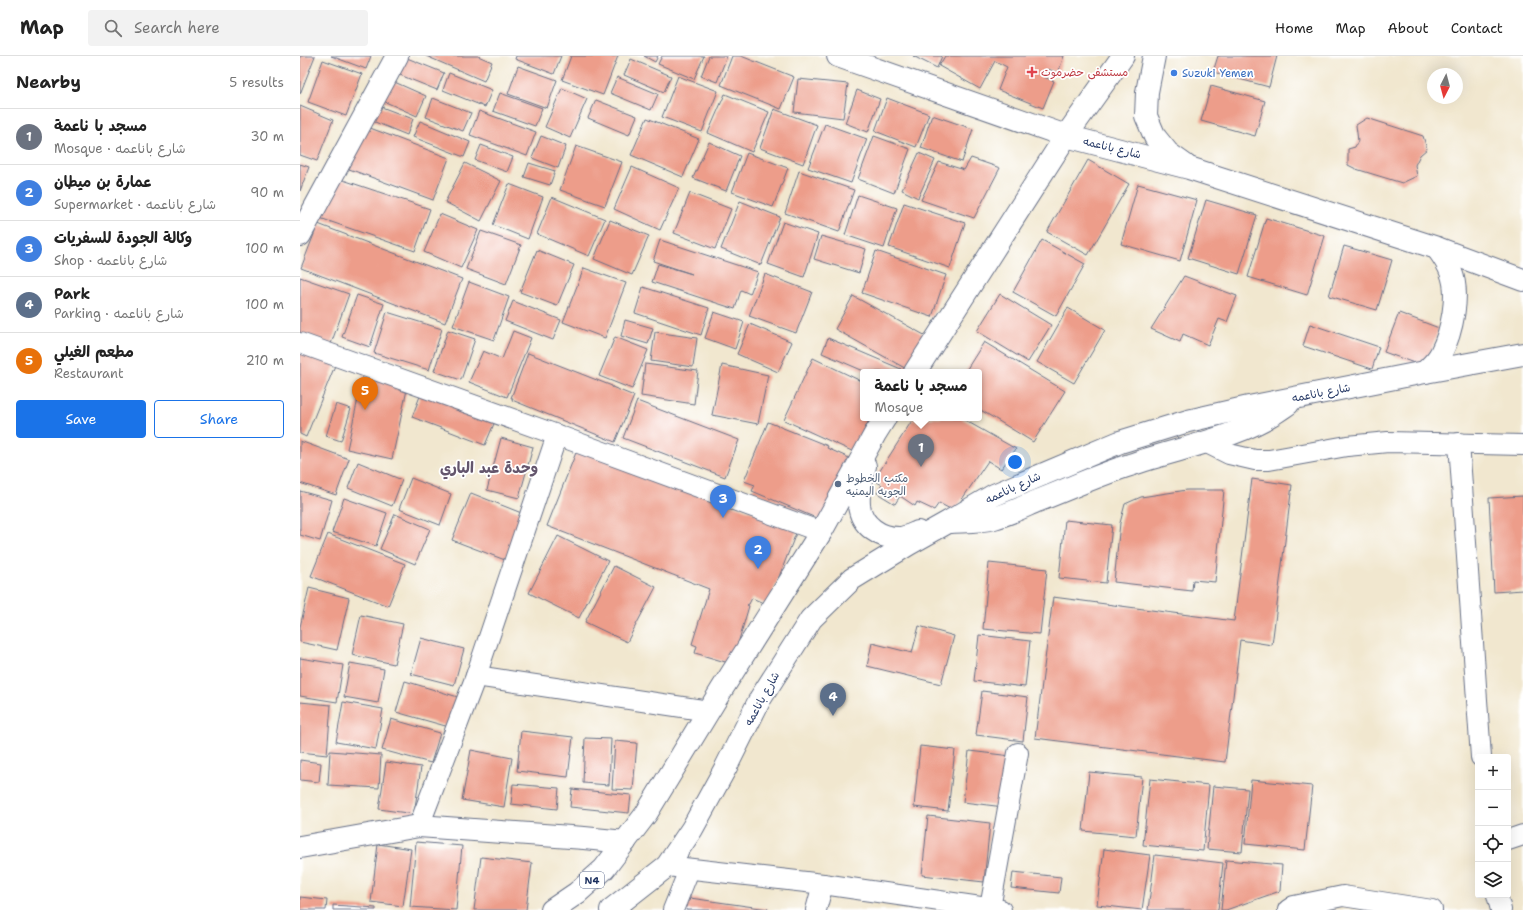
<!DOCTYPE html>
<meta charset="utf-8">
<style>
:root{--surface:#fff;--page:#f2f2f2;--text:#222;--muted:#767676;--line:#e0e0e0;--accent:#1a73e8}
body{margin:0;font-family:"Shantell Sans","Playpen Sans Arabic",sans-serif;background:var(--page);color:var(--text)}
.controls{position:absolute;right:12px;bottom:12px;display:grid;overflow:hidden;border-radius:4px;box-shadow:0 4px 16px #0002}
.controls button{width:36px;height:36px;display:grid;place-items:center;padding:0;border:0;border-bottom:1px solid var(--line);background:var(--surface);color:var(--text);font:20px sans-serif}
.compass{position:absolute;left:1127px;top:12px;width:36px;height:36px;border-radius:50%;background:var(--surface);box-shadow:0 4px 16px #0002;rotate:186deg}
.you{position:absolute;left:715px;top:406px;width:14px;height:14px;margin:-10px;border:3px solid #fff;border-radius:50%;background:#1a73e8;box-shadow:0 0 0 6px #1a73e833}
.badge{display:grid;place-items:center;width:26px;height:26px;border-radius:50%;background:var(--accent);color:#fff;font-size:13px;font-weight:700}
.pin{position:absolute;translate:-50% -33px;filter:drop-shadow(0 1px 2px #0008)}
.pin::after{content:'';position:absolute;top:21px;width:14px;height:12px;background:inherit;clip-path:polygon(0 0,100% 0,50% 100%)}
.popup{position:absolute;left:560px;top:313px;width:122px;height:52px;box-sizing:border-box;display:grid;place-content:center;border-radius:4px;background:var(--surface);filter:drop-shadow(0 1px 3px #0005);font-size:13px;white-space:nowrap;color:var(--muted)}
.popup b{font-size:15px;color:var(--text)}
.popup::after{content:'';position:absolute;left:50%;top:100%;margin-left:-8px;border:8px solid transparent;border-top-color:var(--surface)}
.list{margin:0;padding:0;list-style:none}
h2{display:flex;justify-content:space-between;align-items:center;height:52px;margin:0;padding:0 16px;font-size:17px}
h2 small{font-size:13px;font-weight:400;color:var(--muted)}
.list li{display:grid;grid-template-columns:26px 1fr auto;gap:12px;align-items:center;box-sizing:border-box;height:56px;padding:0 16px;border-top:1px solid var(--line)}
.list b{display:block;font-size:15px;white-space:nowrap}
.list p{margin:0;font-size:13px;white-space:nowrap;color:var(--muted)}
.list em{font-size:13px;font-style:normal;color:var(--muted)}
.actions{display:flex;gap:8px;padding:12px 16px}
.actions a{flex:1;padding:9px 0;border:1px solid var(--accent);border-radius:4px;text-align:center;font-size:14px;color:var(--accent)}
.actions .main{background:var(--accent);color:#fff}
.icon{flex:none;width:22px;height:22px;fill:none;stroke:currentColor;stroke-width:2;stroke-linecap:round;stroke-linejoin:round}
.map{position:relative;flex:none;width:1223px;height:854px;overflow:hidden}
header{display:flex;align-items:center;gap:24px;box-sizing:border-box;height:56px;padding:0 20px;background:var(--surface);border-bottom:1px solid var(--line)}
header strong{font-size:19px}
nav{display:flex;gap:22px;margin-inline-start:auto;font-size:14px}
.search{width:280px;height:36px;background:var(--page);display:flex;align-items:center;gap:10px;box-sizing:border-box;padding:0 14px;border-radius:4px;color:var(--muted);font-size:15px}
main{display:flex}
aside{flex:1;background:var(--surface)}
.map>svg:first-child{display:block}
.building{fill:#ed9d8a}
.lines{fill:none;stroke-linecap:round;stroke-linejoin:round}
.street-casing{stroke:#666f86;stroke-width:22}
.secondary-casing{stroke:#666f86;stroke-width:24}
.highway-casing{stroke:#666f86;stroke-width:24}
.street{stroke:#fff;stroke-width:20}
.secondary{stroke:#fff;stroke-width:22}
.highway{stroke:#fff;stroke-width:22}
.health-dot{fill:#e0444e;stroke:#fff;stroke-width:1.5}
.shop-dot{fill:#3f7fe0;stroke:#fff;stroke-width:1.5}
.service-dot{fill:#5c6f8a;stroke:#fff;stroke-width:1.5}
.labels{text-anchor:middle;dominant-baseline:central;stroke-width:3.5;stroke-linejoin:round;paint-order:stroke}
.shield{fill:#fff;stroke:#5f6d8e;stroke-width:1}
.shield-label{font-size:10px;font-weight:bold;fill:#1b2f5e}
.health-label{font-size:11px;fill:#be3a42;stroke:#fff;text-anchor:start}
.shop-label{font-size:11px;fill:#366cbe;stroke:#fff;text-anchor:start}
.street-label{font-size:11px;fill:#1b2f5e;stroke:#fff}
.service-label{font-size:11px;fill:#4e5e75;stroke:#fff;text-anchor:start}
.district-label{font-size:15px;font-weight:bold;fill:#64566d;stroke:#fff}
</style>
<header>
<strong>Map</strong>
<div class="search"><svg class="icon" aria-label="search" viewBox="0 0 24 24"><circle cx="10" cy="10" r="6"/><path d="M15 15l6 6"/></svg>Search here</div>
<nav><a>Home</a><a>Map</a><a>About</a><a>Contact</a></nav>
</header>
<main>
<aside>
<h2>Nearby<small>5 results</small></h2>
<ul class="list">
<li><span class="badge" style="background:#6b7280">1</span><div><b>مسجد با ناعمة</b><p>Mosque · شارع باناعمه</p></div><em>30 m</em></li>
<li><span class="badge" style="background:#3f7fe0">2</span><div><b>عمارة بن ميطان</b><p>Supermarket · شارع باناعمه</p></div><em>90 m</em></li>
<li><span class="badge" style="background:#3f7fe0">3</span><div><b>وكالة الجودة للسفريات</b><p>Shop · شارع باناعمه</p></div><em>100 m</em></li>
<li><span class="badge" style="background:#5c6f8a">4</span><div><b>Park</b><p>Parking · شارع باناعمه</p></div><em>100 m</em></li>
<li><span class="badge" style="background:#e8710a">5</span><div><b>مطعم الغيلي</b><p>Restaurant</p></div><em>210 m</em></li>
</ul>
<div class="actions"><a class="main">Save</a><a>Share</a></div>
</aside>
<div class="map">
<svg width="1223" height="854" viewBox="0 0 1223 854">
<rect width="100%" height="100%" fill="#fff"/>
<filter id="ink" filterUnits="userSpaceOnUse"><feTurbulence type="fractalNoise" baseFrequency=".025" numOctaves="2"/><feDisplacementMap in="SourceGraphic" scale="8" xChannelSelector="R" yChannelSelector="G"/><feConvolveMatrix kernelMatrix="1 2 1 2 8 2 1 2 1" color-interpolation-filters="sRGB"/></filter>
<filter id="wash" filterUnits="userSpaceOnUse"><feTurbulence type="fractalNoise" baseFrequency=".012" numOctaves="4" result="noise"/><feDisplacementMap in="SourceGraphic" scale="16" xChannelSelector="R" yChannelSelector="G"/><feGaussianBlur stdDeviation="0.9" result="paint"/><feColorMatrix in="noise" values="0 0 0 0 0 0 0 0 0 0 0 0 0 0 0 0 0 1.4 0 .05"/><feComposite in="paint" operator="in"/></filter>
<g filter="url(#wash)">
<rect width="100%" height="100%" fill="#f1e7cf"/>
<g id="blocks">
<g class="building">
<polygon points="0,0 15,0 0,38"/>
<polygon points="31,0 71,0 66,13"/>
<polygon points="102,0 144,17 137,34 95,17"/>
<polygon points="126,0 178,0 192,6 184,25"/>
<polygon points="216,0 261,0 254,18 215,3"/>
<polygon points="271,0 318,0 303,39 262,24"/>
<polygon points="344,0 358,0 355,6"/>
<polygon points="362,0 404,0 394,23 358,8"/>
<polygon points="409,0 427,0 417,26 401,20"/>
<polygon points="432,0 441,0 494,21 481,53 421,29"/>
<polygon points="613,0 642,0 637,12"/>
<polygon points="645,0 764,0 758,17 748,13 744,21 754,25 743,52 698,34 707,11 695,5 680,33 639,10"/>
<polygon points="918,0 977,0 969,31 913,16"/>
<polygon points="331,3 371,20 364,36 324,19"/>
<polygon points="23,4 62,18 46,60 8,46"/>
<polygon points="218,10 257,24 247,52 208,38"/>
<polygon points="149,17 192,34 185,51 143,34"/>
<polygon points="81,20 126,40 117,60 72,40"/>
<polygon points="378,20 418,35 402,76 362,61"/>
<polygon points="317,21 358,38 351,54 310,37"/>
<polygon points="498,23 548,28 543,62 494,56"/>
<polygon points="911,30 965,45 955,80 901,65"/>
<polygon points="262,32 287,43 270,82 245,71"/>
<polygon points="557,34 580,43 568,76 545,67"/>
<polygon points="200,37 242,52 235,70 193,55"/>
<polygon points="425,38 469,56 452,96 408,77"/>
<polygon points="133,42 171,57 163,75 126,61"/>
<polygon points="587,42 629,58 616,91 575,75"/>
<polygon points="296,44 337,60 329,79 288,62"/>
<polygon points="71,47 113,63 107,79 65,62"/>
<polygon points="0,50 33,64 17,105 0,99"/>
<polygon points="474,53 517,69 503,108 460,92"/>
<polygon points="179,55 236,76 227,100 170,79"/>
<polygon points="632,59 673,73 662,106 621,92"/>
<polygon points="347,62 399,83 383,121 331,99"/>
<polygon points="1067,62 1123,80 1127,93 1120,99 1115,109 1117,120 1102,127 1056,113 1048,109 1048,93 1055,91 1058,85 1056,69"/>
<polygon points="120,65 170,86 164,101 113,81"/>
<polygon points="57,67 149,102 133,144 41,110"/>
<polygon points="525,68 567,83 551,127 508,112"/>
<polygon points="241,80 266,90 258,112 232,102"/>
<polygon points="574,80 610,93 594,137 558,123"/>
<polygon points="409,86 440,100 426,135 393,122"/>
<polygon points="181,89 213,101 207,116 175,104"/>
<polygon points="276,90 322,106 305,150 260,134"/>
<polygon points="447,97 488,112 473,151 432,136"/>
<polygon points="619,97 635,104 618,142 602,134"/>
<polygon points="671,102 700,112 674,162 621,144 639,106 664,114"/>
<polygon points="788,104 829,128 788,199 747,176"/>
<polygon points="165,107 201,125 181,165 145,146"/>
<polygon points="229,107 255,115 250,129 224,121"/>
<polygon points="0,108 9,111 0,135"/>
<polygon points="332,111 379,132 360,174 314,153"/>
<polygon points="499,115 554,134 539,176 485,157"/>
<polygon points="31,120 130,153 115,195 17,161"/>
<polygon points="209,128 243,141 228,183 193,169"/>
<polygon points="838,128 897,144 880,205 821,188"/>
<polygon points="390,137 431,153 415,193 374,177"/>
<polygon points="558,139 597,152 584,192 545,179"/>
<polygon points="252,141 305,163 289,200 237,178"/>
<polygon points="906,144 957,159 939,218 888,202"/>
<polygon points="440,145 480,161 461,209 421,193"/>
<polygon points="604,147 665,167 650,212 589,191"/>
<polygon points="140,158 178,174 161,212 124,196"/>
<polygon points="966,162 1025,180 1007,239 948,221"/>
<polygon points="310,164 349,180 332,219 294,203"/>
<polygon points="483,166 518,178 504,221 468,208"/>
<polygon points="18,168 162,223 145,267 1,212"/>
<polygon points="181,175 221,189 206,228 166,213"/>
<polygon points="521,180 566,193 559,217 514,203"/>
<polygon points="360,184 458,216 450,238 441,234 435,253 352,226 358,208 392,218 353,205"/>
<polygon points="742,184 785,208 756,260 713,236"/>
<polygon points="1044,190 1092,204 1077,254 1029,240"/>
<polygon points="237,194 274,209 257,250 220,236"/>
<polygon points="576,195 646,219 632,261 562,237"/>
<polygon points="284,212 326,227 305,282 263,266"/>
<polygon points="465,218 512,236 496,277 449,260"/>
<polygon points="884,220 937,240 927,266 919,263 908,289 883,278 880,286 851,273"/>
<polygon points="0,221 49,238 31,288 0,277"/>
<polygon points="169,226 209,241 194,284 153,270"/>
<polygon points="343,231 409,252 401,279 335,257"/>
<polygon points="700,238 751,269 728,306 677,275"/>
<polygon points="57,239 84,248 70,291 42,281"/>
<polygon points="553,240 628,281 610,315 535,273"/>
<polygon points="213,245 261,264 253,284 205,265"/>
<polygon points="768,252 805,274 774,327 737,306"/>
<polygon points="87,256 142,273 129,314 74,297"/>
<polygon points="414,256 444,266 435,293 405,282"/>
<polygon points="1099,257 1139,272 1125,311 1084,296"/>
<polygon points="325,264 353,272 348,288 321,280"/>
<polygon points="450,268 492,286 478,316 437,298"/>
<polygon points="1010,268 1079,291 1072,313 1003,290"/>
<polygon points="148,274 175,283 161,324 134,315"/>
<polygon points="213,275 231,282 207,341 169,326 183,295 202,303"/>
<polygon points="355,276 397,282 393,311 351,305"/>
<polygon points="315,281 348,294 332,333 299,320"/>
<polygon points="528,282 601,313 600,316 566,316 522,297"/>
<polygon points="684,286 765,335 733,386 679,353 679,316 665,316"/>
<polygon points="0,293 36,307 6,381 0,378"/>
<polygon points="228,297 312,330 312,331 334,340 315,386 212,344 213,342 211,342"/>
<polygon points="513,302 563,326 563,362 570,362 554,396 484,364"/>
<polygon points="345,308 398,315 394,348 341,340"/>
<polygon points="422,309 468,319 458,368 412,359"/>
<polygon points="63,320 108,329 92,403 47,393"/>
<polygon points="122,335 196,363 185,389 112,361"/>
<polygon points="337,345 439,384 425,421 323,382"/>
<polygon points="36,348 51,353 41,385 26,380"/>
<polygon points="621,362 661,362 716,393 701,413 688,405 654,455 639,447 634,454 617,446 615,450 600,440 595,448 577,437 582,429 574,424 613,363 618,366"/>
<polygon points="468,366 528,390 527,392 558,406 528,467 452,435 455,429 444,425"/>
<polygon points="201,382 233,391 219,442 187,434"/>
<polygon points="0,385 49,403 36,439 0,427"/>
<polygon points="277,394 498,472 468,549 452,542 449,548 447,549 449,550 432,608 395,597 397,590 392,588 409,533 247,470"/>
<polygon points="58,406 102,424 92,450 48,432"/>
<polygon points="111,422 151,438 140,469 99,453"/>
<polygon points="952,423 992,429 972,589 940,584 925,706 735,682 753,541 934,565"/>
<polygon points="887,434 924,434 915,526 893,524 892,535 814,526 820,467 825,448 841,441"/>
<polygon points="0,435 32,444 20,485 0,479"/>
<polygon points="171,437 224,458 205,504 152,484"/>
<polygon points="1223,440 1223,534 1194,536 1189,442"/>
<polygon points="44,442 87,457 76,490 32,476"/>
<polygon points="95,458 130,473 115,508 80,493"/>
<polygon points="765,464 812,469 806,527 759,522"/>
<polygon points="28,478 105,508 88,550 11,520"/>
<polygon points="258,480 308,505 279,562 229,537"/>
<polygon points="689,507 747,513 740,578 683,573"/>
<polygon points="314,510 356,531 327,586 285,566"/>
<polygon points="9,532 49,542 37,594 0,586 0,571"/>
<polygon points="61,559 103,568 94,608 52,599"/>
<polygon points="619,570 654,580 641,628 567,610 572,587 612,597"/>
<polygon points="679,579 730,585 725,631 674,625"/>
<polygon points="121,582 164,593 154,629 111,618"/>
<polygon points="0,602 43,609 37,646 0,640"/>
<polygon points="50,607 84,613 78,647 44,641"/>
<polygon points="105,625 158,641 149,671 96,656"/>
<polygon points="682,635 728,641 723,685 676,679"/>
<polygon points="0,646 31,649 27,699 0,696"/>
<polygon points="43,646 83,653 76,693 36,686"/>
<polygon points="91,663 140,677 131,707 82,694"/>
<polygon points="221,675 273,681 268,721 217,715"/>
<polygon points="285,682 311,683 309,729 283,727"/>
<polygon points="315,685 337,687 333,734 312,733"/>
<polygon points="620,690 655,694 648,755 614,751"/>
<polygon points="171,694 212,702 204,751 162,744"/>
<polygon points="30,695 81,699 79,732 28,729"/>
<polygon points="669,695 711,700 704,751 663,746"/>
<polygon points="0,704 21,707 19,726 0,724"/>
<polygon points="86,706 121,711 114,758 79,753"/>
<polygon points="789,716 842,721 836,780 783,775"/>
<polygon points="850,723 909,729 903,795 843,789"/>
<polygon points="951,724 1012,730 1005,794 945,788"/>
<polygon points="213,728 259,732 257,753 211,748"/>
<polygon points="913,730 948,733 942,796 907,793"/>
<polygon points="272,733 331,739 329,757 270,751"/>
<polygon points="628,760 690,767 684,826 622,819"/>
<polygon points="116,786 162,790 156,854 110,851"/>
<polygon points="78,788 111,793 103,850 71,846"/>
<polygon points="804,793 850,799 842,854 797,849"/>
<polygon points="855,799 923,807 918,854 848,854"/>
<polygon points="181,801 232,807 226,854 174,854"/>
<polygon points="926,804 982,809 980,835 926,854 921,854"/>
<polygon points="713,816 761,821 759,837 711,832"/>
<polygon points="0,841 27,844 26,854 0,854"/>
<polygon points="390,842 468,853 468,854 386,854"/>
<polygon points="33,849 76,852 76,854 33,854"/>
</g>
</g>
</g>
<g filter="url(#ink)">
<use href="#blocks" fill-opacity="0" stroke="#666f86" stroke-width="1"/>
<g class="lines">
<g class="street-casing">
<g id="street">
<polyline points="0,287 257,379 521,476"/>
<polyline points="905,386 929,398 955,404 969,404 1047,390 1088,386 1223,389"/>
<polyline points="1159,387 1181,701"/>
<polyline points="176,620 409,655"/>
<polyline points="119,770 176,620 257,379"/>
<polyline points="1208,784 1223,779"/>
<polyline points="367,810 523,828 701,854"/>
<polyline points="1197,839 1201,854"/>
<polyline points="690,852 718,697"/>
<polyline points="373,854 389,814"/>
<polyline points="516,854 523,828"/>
<polyline points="988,854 994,850 1043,840 1132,854"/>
</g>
</g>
<g class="secondary-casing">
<g id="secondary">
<polyline points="538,0 766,80"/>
<polyline points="0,179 97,0"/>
<polyline points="0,791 119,770 284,782 325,786"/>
</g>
</g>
<g class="highway-casing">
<g id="highway">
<polyline points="854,0 847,36 846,60 855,81 868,97 885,109"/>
<polyline points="766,80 889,112 1137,192 1223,224"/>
<polyline points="615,316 766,80 823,0"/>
<path d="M1125 316C1131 310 1138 304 1141 297 1152 276 1160 238 1151 216 1148 207 1142 199 1137 192"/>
<path d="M565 410C561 422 558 436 559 449 561 470 581 483 601 482 607 481 613 478 618 476"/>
<path d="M649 466C664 465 679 466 694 462 709 458 723 451 737 445 768 433 798 419 830 409 884 390 941 383 988 348"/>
<polyline points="252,854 277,837 304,813 346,758 422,633 521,476 575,378 585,362"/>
<polyline points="311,854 367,810 392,773 426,711 460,643 511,563 552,523 609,488 650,465 694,439 820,386 888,365 949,351 1125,316 1223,298"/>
</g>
</g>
<use href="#street" class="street"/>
<use href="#secondary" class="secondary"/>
<use href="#highway" class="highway"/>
</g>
</g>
<path class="health-dot" d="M730 10h4v4h4v4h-4v4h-4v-4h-4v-4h4z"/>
<circle class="shop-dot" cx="874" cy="17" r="4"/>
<circle class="service-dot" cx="538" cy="428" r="4"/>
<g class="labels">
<rect class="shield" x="280" y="816" width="24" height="16" rx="3"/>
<g class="shield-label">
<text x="292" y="824">N4</text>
</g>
<g class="health-label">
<text x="741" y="16">مستشفى حضرموت</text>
</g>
<g class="shop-label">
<text x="882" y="17">Suzuki Yemen</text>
</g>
<g class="street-label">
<text transform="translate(812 92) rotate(14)">شارع باناعمه</text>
<text transform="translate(1021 337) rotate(-11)">شارع باناعمه</text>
<text transform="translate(713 432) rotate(-25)">شارع باناعمه</text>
<text transform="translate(462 643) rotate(-61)">شارع باناعمه</text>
</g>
<g class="service-label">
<text x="546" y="422">مكتب الخطوط<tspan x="546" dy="13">الجويه اليمنيه</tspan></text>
</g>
<g class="district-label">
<text x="189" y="412">وحدة عبد الباري</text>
</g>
</g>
</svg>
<div class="controls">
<button>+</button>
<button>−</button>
<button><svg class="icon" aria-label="locate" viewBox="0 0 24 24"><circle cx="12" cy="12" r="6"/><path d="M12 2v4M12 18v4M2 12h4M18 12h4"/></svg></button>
<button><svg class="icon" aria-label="layers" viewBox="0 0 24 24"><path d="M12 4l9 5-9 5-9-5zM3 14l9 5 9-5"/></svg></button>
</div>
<svg class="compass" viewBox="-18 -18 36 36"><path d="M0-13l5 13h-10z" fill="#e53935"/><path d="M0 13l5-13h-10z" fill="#767676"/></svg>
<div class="you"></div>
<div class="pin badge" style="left:621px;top:411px;background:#6b7280">1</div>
<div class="popup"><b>مسجد با ناعمة</b>Mosque</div>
<div class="pin badge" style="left:458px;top:513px;background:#3f7fe0">2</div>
<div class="pin badge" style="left:423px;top:462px;background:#3f7fe0">3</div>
<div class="pin badge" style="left:533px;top:660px;background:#5c6f8a">4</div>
<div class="pin badge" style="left:65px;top:354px;background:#e8710a">5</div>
</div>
</main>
